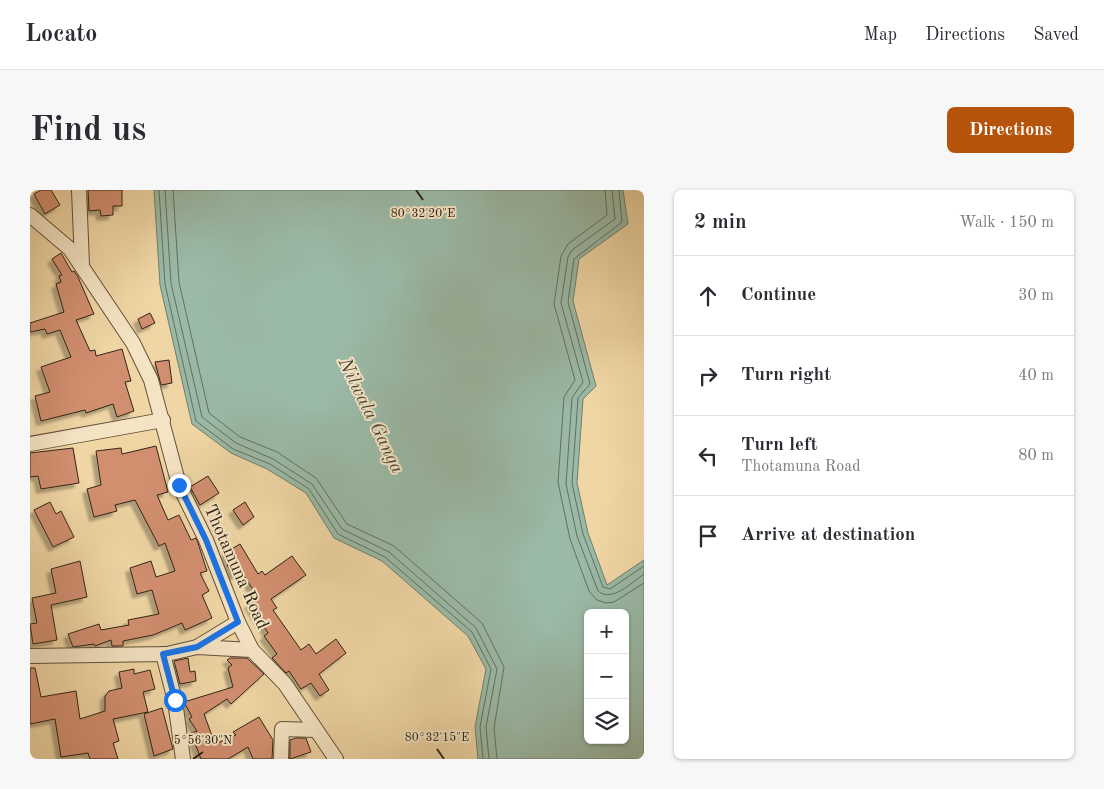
<!DOCTYPE html>
<meta charset="utf-8">
<style>
:root{--surface:#fff;--page:#f7f7f7;--text:#2b2b33;--muted:#7c7c81;--line:#e1e1e2;--accent:#b45309}
body{margin:0;font-family:"Old Standard TT",serif;background:var(--page);color:var(--text)}
.controls{position:absolute;right:15px;bottom:15px;display:grid;overflow:hidden;border-radius:8px;box-shadow:0 1px 4px #0004}
.controls button{width:45px;height:45px;display:grid;place-items:center;padding:0;border:0;border-bottom:1px solid var(--line);background:var(--surface);color:var(--text);font:25px sans-serif}
.stop{position:absolute;width:15px;height:15px;margin:-11px;border:4px solid #1a73e8;border-radius:50%;background:#fff}
.stop.end{background:#1a73e8;border-color:#fff;box-shadow:0 1px 5px #0008}
.list{margin:0;padding:0;list-style:none}
h2{display:flex;justify-content:space-between;align-items:center;height:65px;margin:0;padding:0 20px;font-size:21px}
h2 small{font-size:16px;font-weight:400;color:var(--muted)}
.list li{display:grid;grid-template-columns:32px 1fr auto;gap:15px;align-items:center;box-sizing:border-box;height:80px;padding:0 20px;border-top:1px solid var(--line)}
.list b{display:block;font-size:19px;white-space:nowrap}
.list p{margin:0;font-size:16px;white-space:nowrap;color:var(--muted)}
.list em{font-size:16px;font-style:normal;color:var(--muted)}
.icon{flex:none;width:28px;height:28px;fill:none;stroke:currentColor;stroke-width:2;stroke-linecap:round;stroke-linejoin:round}
.map{position:relative;flex:none;width:614px;height:569px;overflow:hidden;border-radius:8px}
header{display:flex;align-items:center;gap:30px;box-sizing:border-box;height:70px;padding:0 25px;background:var(--surface);border-bottom:1px solid var(--line)}
header strong{font-size:24px}
nav{display:flex;gap:28px;margin-inline-start:auto;font-size:18px}
.intro{display:flex;align-items:center;justify-content:space-between;box-sizing:border-box;height:120px;padding:0 30px}
h1{margin:0;font-size:35px}
.button{padding:12px 22px;border-radius:8px;background:var(--accent);color:#fff;font-size:18px;font-weight:700}
main{display:flex;gap:30px;padding:0 30px}
aside{flex:1;background:var(--surface);border-radius:8px;box-shadow:0 1px 4px #0004}
.map>svg:first-child{display:block}
.water{fill:#9ab9a6;stroke:#707e6d;fill-rule:evenodd}
.lines{fill:none;stroke-linecap:round;stroke-linejoin:round}
.shore{stroke:#656f5e;stroke-width:1}
.building{fill:#d28f6f;stroke:#302517;filter:url(#shadow)}
.minor-casing{stroke:#60513a;stroke-width:16}
.minor{stroke:#f5e4c4;stroke-width:14}
.route{stroke:#1a73e8;stroke-width:6}
.ticks{fill:none;stroke:#302517;stroke-width:2}
.labels{text-anchor:middle;dominant-baseline:central;stroke-width:4;stroke-linejoin:round;paint-order:stroke}
.street-label{font-size:18px;fill:#302517;stroke:#f5e4c4}
.water-label{font-size:19px;font-style:italic;fill:#4a4a3b;stroke:#f5e4c4}
.ticks-label{font-size:12px;text-anchor:middle;fill:#302517;stroke:#f5e4c4;stroke-width:4;stroke-linejoin:round;paint-order:stroke}
</style>
<header>
<strong>Locato</strong>
<nav><a>Map</a><a>Directions</a><a>Saved</a></nav>
</header>
<div class="intro"><h1>Find us</h1><a class="button">Directions</a></div>
<main>
<div class="map">
<svg width="614" height="569" viewBox="0 0 614 569">
<defs>
<filter id="shadow"><feDropShadow dx="-4.5" dy="4.5" stdDeviation="1" flood-color="#0004"/></filter>
</defs>
<rect width="100%" height="100%" fill="#f0d6a5"/>
<filter id="stains"><feTurbulence type="fractalNoise" baseFrequency=".004" numOctaves="4"/><feColorMatrix values="0 0 0 0 .2 0 0 0 0 .09 0 0 0 0 .02 0 0 0 .5 -.17"/></filter>
<radialGradient id="worn" r=".72"><stop offset=".6" stop-color="#630" stop-opacity="0"/><stop offset="1" stop-color="#630" stop-opacity=".3"/></radialGradient>
<path class="water" d="M124 0H593L598 34 549 69 543 111 566 196 553 209 547 293 558 343 577 395 614 370V569H448L445 537 456 479 438 446 352 371 304 348 276 303 237 279 201 263 162 234 130 95ZM558 423H595V550H558Z"/>
<g class="lines">
<g class="shore">
<polyline points="129,0 135,94 166,231 203,259 240,274 279,299 308,344 355,367 442,442 461,479 450,537 453,569"/>
<polyline points="135,0 141,93 172,227 206,253 243,269 282,294 312,339 359,362 446,438 467,479 456,537 459,569"/>
<polyline points="143,0 149,92 179,223 210,247 247,262 286,288 317,334 364,356 452,433 474,477 464,538 467,569"/>
<polyline points="575,0 577,25 538,54 531,66 524,114 545,190 534,207 528,292 540,349 559,401 567,410 576,413 584,412 614,393"/>
<path d="M582 0 585 29 542 60 538 67 531 113 553 192 542 208 536 294 547 346 568 401C582 413 602 392 614 384"/>
<polyline points="589,0 592,32 544,69 538,112 560,194 548,208 542,293 553,344 573,397 580,399 614,376"/>
</g>
</g>
<g class="building">
<polygon points="11,0 21,0 30,15 15,24 4,4"/>
<polygon points="58,0 92,0 92,16 83,16 83,25 71,26 70,20 59,21"/>
<polygon points="31,63 42,82 44,81 48,87 64,124 46,130 60,161 65,160 66,166 92,159 101,191 95,192 104,221 87,227 83,214 56,223 55,220 11,231 5,206 20,202 11,177 41,167 30,140 17,144 15,139 0,142 0,133 34,122 26,94 31,92 29,86 32,85 22,69"/>
<polygon points="120,123 125,133 112,139 108,129"/>
<polygon points="139,170 142,193 131,195 125,172"/>
<polygon points="126,256 138,302 127,305 138,330 149,325 161,350 166,348 168,353 177,381 170,383 179,401 172,405 182,428 155,440 152,433 123,445 93,451 93,456 82,456 81,450 65,456 64,454 43,457 38,444 69,434 71,440 99,435 98,430 129,424 122,400 107,404 100,378 121,371 126,387 145,381 135,353 129,356 105,310 85,315 87,321 64,327 57,299 71,295 66,261 91,258 92,264"/>
<polygon points="43,258 49,293 11,299 8,286 0,287 0,263"/>
<polygon points="178,286 189,303 170,315 160,297"/>
<polygon points="20,312 26,324 31,321 44,347 23,357 4,320"/>
<polygon points="215,312 224,327 213,335 203,320"/>
<polygon points="210,354 228,384 232,381 235,385 262,366 276,385 241,409 247,418 243,420 271,460 279,454 286,464 306,449 316,463 289,484 299,500 290,506 281,493 271,499 259,481 256,483 242,468 247,464 234,446 238,443 219,414 229,408 211,382 204,386 197,375 200,373 195,363"/>
<polygon points="50,371 57,407 21,415 27,450 3,454 0,434 7,433 2,408 26,403 21,379"/>
<polygon points="158,468 160,482 165,481 166,491 150,494 144,471"/>
<polygon points="200,468 217,468 234,484 201,514 197,509 174,524 185,554 206,545 203,542 229,527 243,550 242,569 223,569 218,557 198,569 171,569 161,543 167,541 159,529 162,527 154,512 203,497 198,478 202,475 197,470"/>
<polygon points="0,478 5,478 11,507 46,501 50,529 75,521 75,506 79,501 92,498 89,482 104,479 104,484 120,480 125,499 113,502 118,522 83,529 89,551 83,553 88,569 60,569 58,563 31,567 25,529 0,534"/>
<polygon points="132,518 143,559 124,566 114,524"/>
<polygon points="266,548 276,548 281,562 260,569 260,550"/>
</g>
<g class="lines">
<g class="minor-casing">
<g id="minor">
<polyline points="49,0 52,75"/>
<polyline points="0,25 40,59 103,153 121,190 149,295 176,350 208,432 222,460 255,494 306,569"/>
<polyline points="0,254 133,230"/>
<polyline points="167,457 208,432"/>
<polyline points="133,464 145,511 153,569"/>
<polyline points="0,466 137,464 167,457 222,460"/>
<polyline points="251,569 252,539 286,540"/>
</g>
</g>
<use href="#minor" class="minor"/>
</g>
<g class="lines">
<polyline class="route" points="145,510 133,464 167,457 208,432 176,350 149,295"/>
</g>
<path class="ticks" d="M386 0 393 10M407 559 414 569M163 569 173 562"/>
<g class="labels">
<g class="street-label">
<text transform="translate(206 377) rotate(66)">Thotamuna Road</text>
</g>
<g class="water-label">
<text transform="translate(340 226) rotate(64)">Nilwala Ganga</text>
</g>
</g>
<g class="ticks-label">
<text x="393" y="27">80°32'20"E</text>
<text x="407" y="551">80°32'15"E</text>
<text x="173" y="554">5°56'30"N</text>
</g>
<rect width="100%" height="100%" filter="url(#stains)"/>
<rect width="100%" height="100%" fill="url(#worn)"/>
</svg>
<div class="controls">
<button>+</button>
<button>−</button>
<button><svg class="icon" aria-label="layers" viewBox="0 0 24 24"><path d="M12 4l9 5-9 5-9-5zM3 14l9 5 9-5"/></svg></button>
</div>
<div class="stop" style="left:145px;top:510px"></div>
<div class="stop end" style="left:149px;top:295px"></div>
</div>
<aside>
<h2>2 min<small>Walk · 150 m</small></h2>
<ul class="list">
<li><svg class="icon" aria-label="ahead" viewBox="0 0 24 24"><path d="M12 20V5M6 11l6-6 6 6"/></svg><div><b>Continue</b></div><em>30 m</em></li>
<li><svg class="icon" aria-label="right" viewBox="0 0 24 24"><path d="M7 20v-9h11M14 6l5 5-5 5"/></svg><div><b>Turn right</b></div><em>40 m</em></li>
<li><svg class="icon" aria-label="left" viewBox="0 0 24 24"><path d="M17 20v-9H6M10 6l-5 5 5 5"/></svg><div><b>Turn left</b><p>Thotamuna Road</p></div><em>80 m</em></li>
<li><svg class="icon" aria-label="arrive" viewBox="0 0 24 24"><path d="M6 21V4h12l-3 4 3 4H6"/></svg><div><b>Arrive at destination</b></div></li>
</ul>
</aside>
</main>
